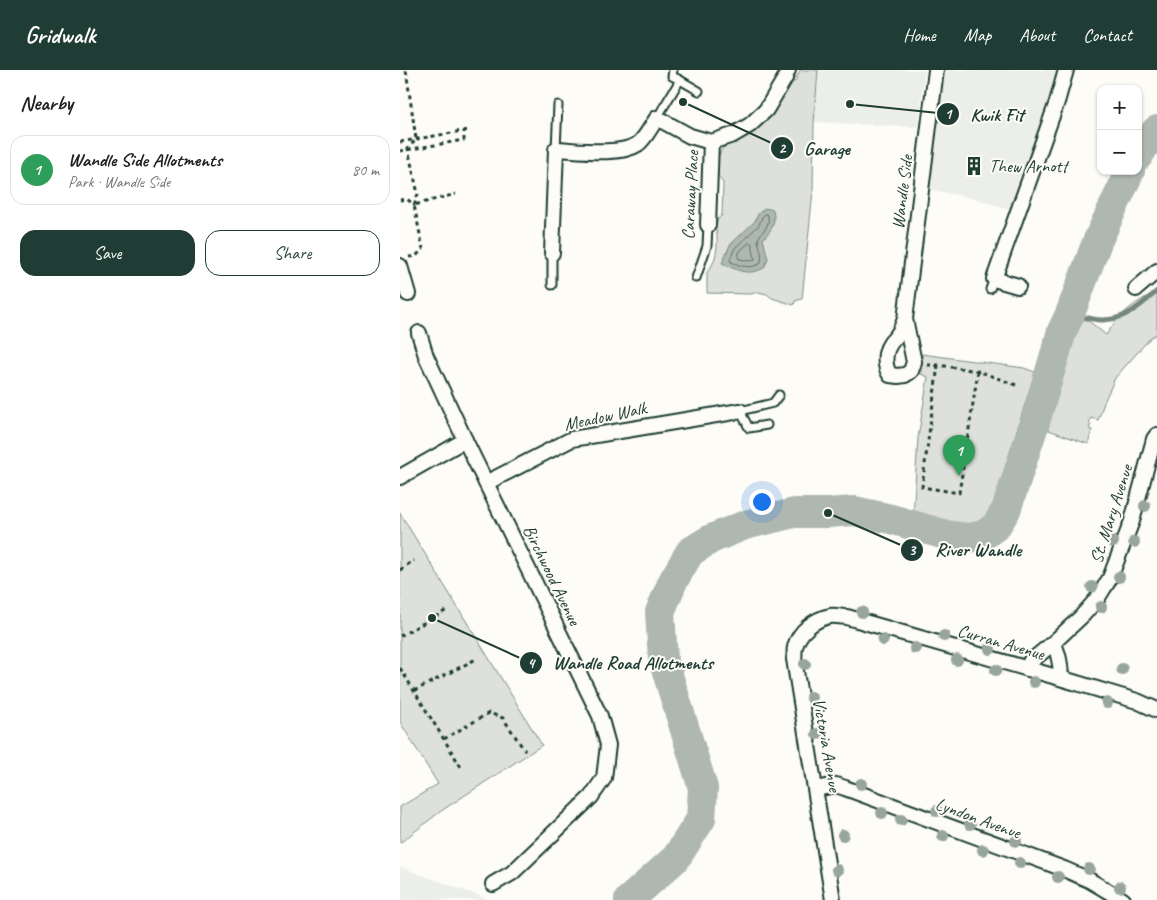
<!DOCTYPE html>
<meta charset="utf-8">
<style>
:root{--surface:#fff;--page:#f6f6f6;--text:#222;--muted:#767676;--line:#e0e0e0;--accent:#1f3d34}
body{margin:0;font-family:Caveat,sans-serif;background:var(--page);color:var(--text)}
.controls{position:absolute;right:15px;top:15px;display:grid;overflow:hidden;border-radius:10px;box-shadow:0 1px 4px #0004}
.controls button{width:45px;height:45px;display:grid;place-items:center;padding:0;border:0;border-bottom:1px solid var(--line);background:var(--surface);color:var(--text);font:25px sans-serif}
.you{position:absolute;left:361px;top:431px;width:18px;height:18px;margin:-12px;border:4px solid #fff;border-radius:50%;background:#1a73e8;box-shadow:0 0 0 8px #1a73e833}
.badge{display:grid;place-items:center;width:32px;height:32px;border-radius:50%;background:var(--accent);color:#fff;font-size:16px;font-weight:700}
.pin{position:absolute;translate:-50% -41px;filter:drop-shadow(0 1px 2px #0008)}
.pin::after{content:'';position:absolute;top:26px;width:18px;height:15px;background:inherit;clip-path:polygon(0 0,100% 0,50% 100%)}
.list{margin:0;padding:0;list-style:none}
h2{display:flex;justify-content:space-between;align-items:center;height:65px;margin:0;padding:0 20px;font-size:21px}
h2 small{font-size:16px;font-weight:400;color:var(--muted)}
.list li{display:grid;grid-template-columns:32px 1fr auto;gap:15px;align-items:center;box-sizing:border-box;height:70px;margin:0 10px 10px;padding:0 10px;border:1px solid var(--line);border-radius:15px}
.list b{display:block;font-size:19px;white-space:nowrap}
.list p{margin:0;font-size:16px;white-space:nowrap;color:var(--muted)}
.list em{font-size:16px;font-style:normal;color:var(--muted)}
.actions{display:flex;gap:10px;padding:15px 20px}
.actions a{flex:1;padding:11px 0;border:1px solid var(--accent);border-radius:15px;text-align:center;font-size:18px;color:var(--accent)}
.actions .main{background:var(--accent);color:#fff}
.map{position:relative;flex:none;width:757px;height:830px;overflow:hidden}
header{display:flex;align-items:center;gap:30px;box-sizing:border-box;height:70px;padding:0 25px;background:var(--accent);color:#fff}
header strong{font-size:24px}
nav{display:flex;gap:28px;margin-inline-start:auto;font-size:18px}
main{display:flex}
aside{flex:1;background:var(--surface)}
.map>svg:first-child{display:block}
.built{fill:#eceee9}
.green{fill:#dde0db;stroke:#7e8e88}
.water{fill:#aeb8b1;stroke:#75877f}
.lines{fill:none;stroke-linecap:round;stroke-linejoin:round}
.shore{stroke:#586e66;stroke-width:1}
.stream{stroke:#75877f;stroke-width:5}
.river{stroke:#aeb8b1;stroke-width:30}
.lane-casing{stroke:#1f3d34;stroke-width:11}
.street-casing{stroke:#1f3d34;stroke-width:18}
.path{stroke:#1f3d34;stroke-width:3;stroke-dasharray:4 4;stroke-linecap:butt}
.lane{stroke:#fdfcf7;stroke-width:7}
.street{stroke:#fdfcf7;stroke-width:14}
.tree{fill:#98a59e}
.labels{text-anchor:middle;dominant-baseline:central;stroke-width:4;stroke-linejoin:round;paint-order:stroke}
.poi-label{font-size:18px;fill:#1f3d34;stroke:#fdfcf7;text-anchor:start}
.street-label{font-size:18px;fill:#1f3d34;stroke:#fdfcf7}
.leader{fill:none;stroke:#1f3d34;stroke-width:2}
.callout-dot{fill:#1f3d34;stroke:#fdfcf7;stroke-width:2}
.mark-label{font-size:15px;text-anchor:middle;font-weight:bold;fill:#fff}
.callout-label{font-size:19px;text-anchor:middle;font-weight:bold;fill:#1f3d34;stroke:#fdfcf7;stroke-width:4;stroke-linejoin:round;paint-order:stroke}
</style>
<header>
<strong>Gridwalk</strong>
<nav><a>Home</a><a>Map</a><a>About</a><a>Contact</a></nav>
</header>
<main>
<aside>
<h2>Nearby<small></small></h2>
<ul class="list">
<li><span class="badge" style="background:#2e9e5b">1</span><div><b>Wandle Side Allotments</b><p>Park · Wandle Side</p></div><em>80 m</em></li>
</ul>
<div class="actions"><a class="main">Save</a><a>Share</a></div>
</aside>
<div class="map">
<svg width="757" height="830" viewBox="0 0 757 830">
<rect width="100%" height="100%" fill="#fdfcf7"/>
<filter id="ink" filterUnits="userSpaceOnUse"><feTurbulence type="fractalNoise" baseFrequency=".02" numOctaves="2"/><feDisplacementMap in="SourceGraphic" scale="10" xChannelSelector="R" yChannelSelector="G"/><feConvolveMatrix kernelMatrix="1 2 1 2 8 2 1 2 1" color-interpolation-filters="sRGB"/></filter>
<g filter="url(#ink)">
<g class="built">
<polygon points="418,0 525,0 518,57 414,52"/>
<polygon points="545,0 657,0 651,30 611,141 578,129 530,120"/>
<polygon points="0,797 90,830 0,830"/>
</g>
<g class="green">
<path d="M400 0H418L414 52 413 121 402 229 395 231 394 235 372 228 367 224 358 222 351 224 307 223V202C315 195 318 178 317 167 317 162 314 156 317 151 318 149 320 147 322 145L323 113 317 105V89L322 79 329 74 340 70 359 56 376 37 391 11 395 12Z"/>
<path d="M757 221V264L751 267 715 308 705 330 698 350 691 348 689 353 691 354 689 359 692 360 688 374 640 357 656 308 680 244 706 265C720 243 734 233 757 221Z"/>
<path d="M522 284 624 298 635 302 591 443C587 450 583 458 575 460 564 463 525 450 513 447L518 368 528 307 521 304Z"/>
<polygon points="0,443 142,675 41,741 0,773 0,737 38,714 0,652"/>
</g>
<path class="water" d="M365 138 373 140C376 153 372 160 363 169L368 189 364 198C348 206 338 201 322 193L330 175 355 151 358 144Z"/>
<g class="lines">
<g class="shore">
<path d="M366 144 368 145C370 158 363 159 358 169 359 177 364 186 360 194 350 199 341 196 331 192L330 189 335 178 359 155 362 147Z"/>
<polygon points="349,173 351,173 352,174 355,189 352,191 339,189 338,186 340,181"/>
</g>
<path class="stream" d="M670 244C678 245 685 248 693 249 721 254 738 238 757 221"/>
<g class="river">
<polyline points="738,86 749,69 757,60"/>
<polyline points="229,830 276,788 301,749 303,718 263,589 260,542 273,511 290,482 311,469 345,455 394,443 428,443 454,441 491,449 546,465 569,468 584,465 596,456 606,440 636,349 662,261 670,244 697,172 730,101"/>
</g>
<g class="lane-casing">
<g id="lane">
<polyline points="280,10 299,21"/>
<polyline points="257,48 280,10 272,6 273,0"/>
<polyline points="156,79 158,35"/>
<polyline points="296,208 307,176 308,155"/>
<polyline points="152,215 152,183"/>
<polyline points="590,219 594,209"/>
<polyline points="367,355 349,358 340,341 373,333 379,325"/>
</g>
</g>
<g class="street-casing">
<g id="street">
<polyline points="308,155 311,72"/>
<path d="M152 183 156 79C178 80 220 86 238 74 245 69 252 55 257 48L290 66 311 72 333 65 350 55 366 40 385 8 388 0"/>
<polyline points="0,196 8,224"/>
<polyline points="618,216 594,209 657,32 666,0"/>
<polyline points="736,219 757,201"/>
<path d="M505 249 514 292 511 301 505 305 498 306 490 305C484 296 484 283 490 274 492 270 496 268 498 264 501 260 503 254 505 249L536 0"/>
<polyline points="19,263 26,286 65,370 200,646 208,675 204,708 191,727 112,803 93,814"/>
<polyline points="0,407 65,370"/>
<polyline points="86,413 172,369 340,341"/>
<path d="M653 573C658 580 662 599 660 608"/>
<polyline points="628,599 630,592 653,573 682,546 697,529 710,508 732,451 754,369 757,365"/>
<polyline points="416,719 436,715 445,718 664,799 689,810 723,830"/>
<path d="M433 830 394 589C395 585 394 580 395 577 399 561 415 549 430 546 436 545 441 547 447 547L660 608 737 631 757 640"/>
</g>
</g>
<g class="path">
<polyline points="0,72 68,60"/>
<polyline points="0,81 64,70 64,61"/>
<polyline points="0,130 7,129 14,135 18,124 8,79 16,69 6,0"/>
<polyline points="9,187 16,186 23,179 14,135 56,124"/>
<polyline points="527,295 538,295 578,301 616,315"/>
<polyline points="538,295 522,417 559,423 578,301"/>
<polyline points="0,500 14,490"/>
<polyline points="0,566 47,540"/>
<polyline points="0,598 61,697"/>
<polyline points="14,621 76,589"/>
<polyline points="44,669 89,643 103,648 125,681"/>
</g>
<use href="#lane" class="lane"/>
<use href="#street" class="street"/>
</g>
<g class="tree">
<circle cx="745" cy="436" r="6"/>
<circle cx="713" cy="472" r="6"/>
<circle cx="734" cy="472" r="6"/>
<circle cx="719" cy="507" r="6"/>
<circle cx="692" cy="517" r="6"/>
<circle cx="701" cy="537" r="6"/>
<circle cx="462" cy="542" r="6"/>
<circle cx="544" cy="566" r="6"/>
<circle cx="483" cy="570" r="6"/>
<circle cx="515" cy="578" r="6"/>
<circle cx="590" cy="579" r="6"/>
<circle cx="557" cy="590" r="6"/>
<circle cx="405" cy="594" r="6"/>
<circle cx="722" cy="599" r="6"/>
<circle cx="596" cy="600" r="6"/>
<circle cx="634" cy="612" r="6"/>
<circle cx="411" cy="627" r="6"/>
<circle cx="707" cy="633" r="6"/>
<circle cx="417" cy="664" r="6"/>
<circle cx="461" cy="714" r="6"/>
<circle cx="537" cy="741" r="6"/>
<circle cx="482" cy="743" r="6"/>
<circle cx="501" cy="750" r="6"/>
<circle cx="570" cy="754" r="6"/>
<circle cx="443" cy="765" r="6"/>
<circle cx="543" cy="766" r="6"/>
<circle cx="616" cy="771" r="6"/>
<circle cx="583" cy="780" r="6"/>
<circle cx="620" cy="793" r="6"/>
<circle cx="689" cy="799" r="6"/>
<circle cx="437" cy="800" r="6"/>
<circle cx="658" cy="807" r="6"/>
<circle cx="720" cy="817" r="6"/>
</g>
</g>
<defs>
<g id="building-bare" transform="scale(1.5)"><path d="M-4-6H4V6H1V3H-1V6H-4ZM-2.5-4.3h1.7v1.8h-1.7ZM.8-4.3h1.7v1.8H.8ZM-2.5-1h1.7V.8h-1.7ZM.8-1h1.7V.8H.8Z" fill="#1f3d34" stroke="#fdfcf7" stroke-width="2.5" paint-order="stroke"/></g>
</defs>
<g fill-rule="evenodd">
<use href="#building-bare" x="574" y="96"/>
</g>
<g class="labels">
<g class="poi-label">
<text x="589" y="96">Thew Arnott</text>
</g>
<g class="street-label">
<text transform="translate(502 122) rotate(-83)">Wandle Side</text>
<text transform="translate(290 125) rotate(-87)">Caraway Place</text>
<text transform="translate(205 346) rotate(-12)">Meadow Walk</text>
<text transform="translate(711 444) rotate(-72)">St. Mary Avenue</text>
<text transform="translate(152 505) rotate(64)">Birchwood Avenue</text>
<text transform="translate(601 572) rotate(16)">Curran Avenue</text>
<text transform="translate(427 675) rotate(80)">Victoria Avenue</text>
<text transform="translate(578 748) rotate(20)">Lyndon Avenue</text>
</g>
</g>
<path class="leader" d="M450 34L548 44M283 32L382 78M428 443L512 480M32 548L131 593"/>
<g class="callout-dot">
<circle cx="450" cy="34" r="5"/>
<circle cx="283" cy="32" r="5"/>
<circle cx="428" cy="443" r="5"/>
<circle cx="32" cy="548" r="5"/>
<circle cx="548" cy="44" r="12"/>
<circle cx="382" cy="78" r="12"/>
<circle cx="512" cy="480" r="12"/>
<circle cx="131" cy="593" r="12"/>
</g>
<g class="mark-label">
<text x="548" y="49">1</text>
<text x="382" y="83">2</text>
<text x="512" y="485">3</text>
<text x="131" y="598">4</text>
</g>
<g class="callout-label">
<text x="597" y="51">Kwik Fit</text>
<text x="427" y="85">Garage</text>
<text x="578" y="486">River Wandle</text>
<text x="233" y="599">Wandle Road Allotments</text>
</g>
</svg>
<div class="controls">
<button>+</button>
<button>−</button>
</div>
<div class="you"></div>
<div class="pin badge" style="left:559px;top:406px;background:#2e9e5b">1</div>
</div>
</main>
